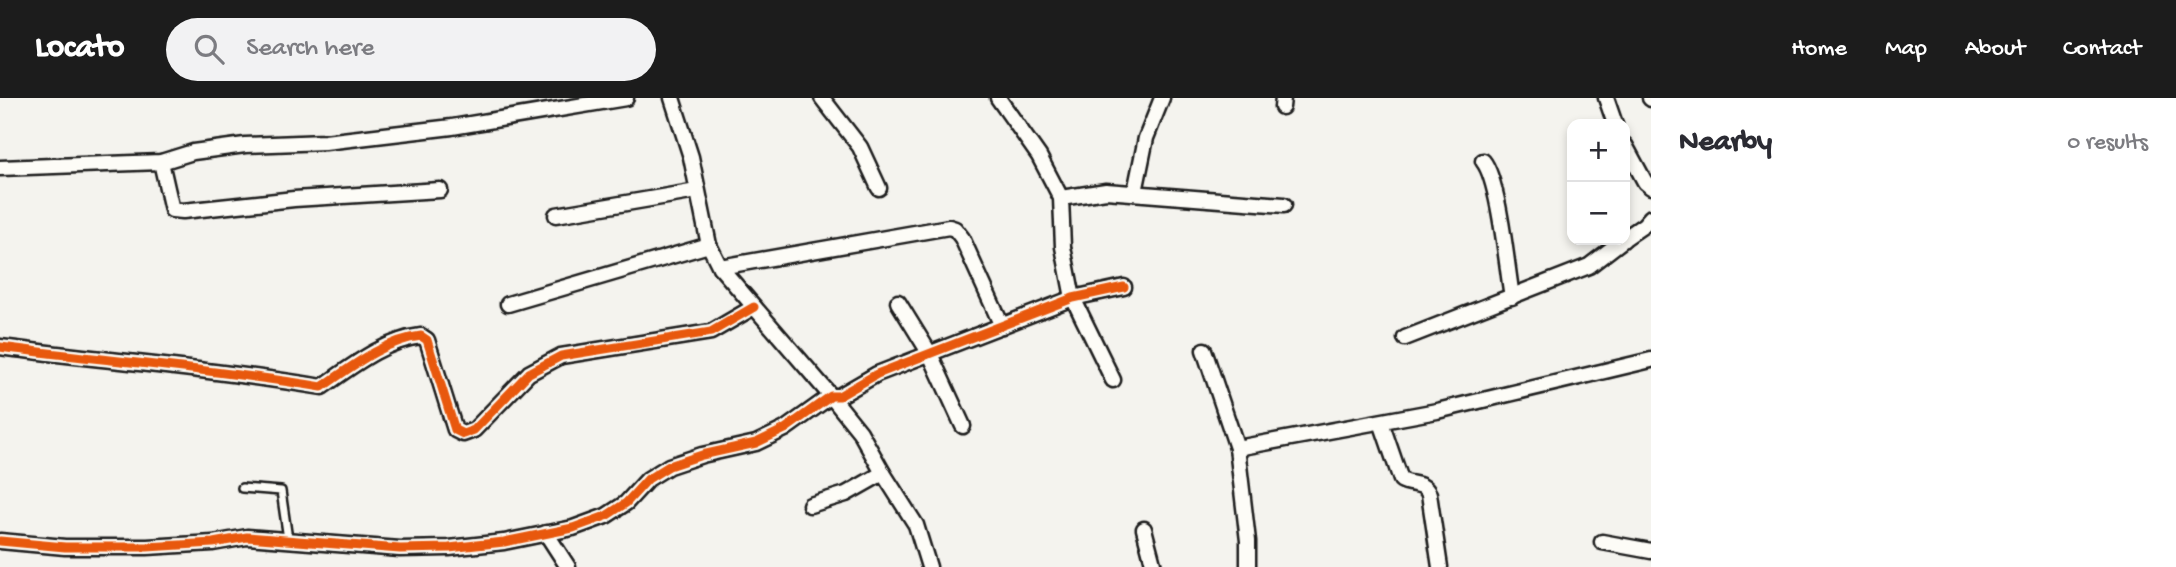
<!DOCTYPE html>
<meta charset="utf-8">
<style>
:root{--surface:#fff;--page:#f2f2f3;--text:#2b2b33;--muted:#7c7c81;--line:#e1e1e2;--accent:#1c1c1c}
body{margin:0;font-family:"Gochi Hand",sans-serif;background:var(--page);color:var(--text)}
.controls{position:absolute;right:21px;top:21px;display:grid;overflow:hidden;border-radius:14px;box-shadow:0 4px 10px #0003}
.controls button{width:63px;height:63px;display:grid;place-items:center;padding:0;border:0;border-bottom:2px solid var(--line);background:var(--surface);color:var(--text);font:35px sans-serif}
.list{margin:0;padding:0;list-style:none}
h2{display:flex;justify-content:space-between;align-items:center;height:91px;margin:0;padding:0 28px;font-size:30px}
h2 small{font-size:23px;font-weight:400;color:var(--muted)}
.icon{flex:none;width:38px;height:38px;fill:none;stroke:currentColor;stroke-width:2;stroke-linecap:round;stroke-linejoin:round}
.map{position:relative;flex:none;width:1651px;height:469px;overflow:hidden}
header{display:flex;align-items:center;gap:42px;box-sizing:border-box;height:98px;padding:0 35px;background:var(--accent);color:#fff}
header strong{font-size:33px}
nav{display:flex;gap:38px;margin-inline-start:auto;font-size:24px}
.search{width:490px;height:63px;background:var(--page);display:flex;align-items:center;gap:18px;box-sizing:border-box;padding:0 24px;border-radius:38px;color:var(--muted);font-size:26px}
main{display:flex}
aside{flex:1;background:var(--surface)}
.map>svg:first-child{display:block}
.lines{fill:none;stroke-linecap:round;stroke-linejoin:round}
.service-casing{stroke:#1c1c1c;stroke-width:12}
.minor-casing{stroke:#1c1c1c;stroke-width:19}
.service{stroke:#fdfcf7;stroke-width:7}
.minor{stroke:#fdfcf7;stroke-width:14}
.cycleway-casing{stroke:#fdfcf7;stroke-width:13}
.cycleway{stroke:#e8590c;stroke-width:9}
</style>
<header>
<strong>Locato</strong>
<div class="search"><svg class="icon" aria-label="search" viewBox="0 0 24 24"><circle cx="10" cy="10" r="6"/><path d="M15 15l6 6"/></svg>Search here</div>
<nav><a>Home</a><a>Map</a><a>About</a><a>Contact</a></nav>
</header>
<main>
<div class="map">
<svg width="1651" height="469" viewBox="0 0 1651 469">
<rect width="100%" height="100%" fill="#f4f3ee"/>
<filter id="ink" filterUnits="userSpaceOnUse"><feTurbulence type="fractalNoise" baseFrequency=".0143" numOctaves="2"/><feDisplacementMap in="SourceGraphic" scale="14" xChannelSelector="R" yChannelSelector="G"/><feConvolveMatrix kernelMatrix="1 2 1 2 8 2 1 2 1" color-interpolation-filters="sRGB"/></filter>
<g filter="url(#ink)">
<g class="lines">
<g class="service-casing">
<polyline id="service" points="242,390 281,393 288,441"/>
</g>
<g class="minor-casing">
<g id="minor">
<polyline points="672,0 691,59 709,147 720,169 831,298 860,334 883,375 916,427 929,469"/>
<polyline points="822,0 860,49 879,90"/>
<polyline points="998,0 1039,58 1061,100 1063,149 1073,200 1113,282"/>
<polyline points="1606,0 1615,26"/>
<polyline points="1650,0 1651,1"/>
<polyline points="1282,9 1283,0"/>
<polyline points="1625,47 1645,84 1651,89"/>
<path d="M1483 63C1499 82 1507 170 1512 199"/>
<polyline points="161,64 172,112 183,113 294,101 440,92"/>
<polyline points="0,70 161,64 193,54 245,47 325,44 452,29 626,0"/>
<polyline points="1135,94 1146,40 1162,0"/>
<polyline points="1061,100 1106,93 1284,107"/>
<polyline points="556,117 697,93"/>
<polyline points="1625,140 1644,127 1651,119"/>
<polyline points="720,169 949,129 955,131 962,140 1002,228"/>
<polyline points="898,204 930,256 963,328"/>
<polyline points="508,206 709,147"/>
<polyline points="1405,240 1589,168 1623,142"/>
<path d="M0 249C107 263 215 271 322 289 351 269 385 242 421 238L427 242 455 332 463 336 474 332 529 275 561 258 711 234 754 209"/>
<polyline points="1204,252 1237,350 1248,443 1248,469"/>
<path d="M1381 324 1401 382C1412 388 1423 383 1429 396L1440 469"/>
<polyline points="1237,350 1437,313 1651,262"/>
<polyline points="810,407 846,396 883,375"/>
<polyline points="1144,431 1154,469"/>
<polyline points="546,435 568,469"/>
<polyline points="0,443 65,449 147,449 213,445 247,439 400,451 449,450 504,444 573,430 606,418 626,405 648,381 669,368 702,357 756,345 785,331 831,298 839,298 877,276 1073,200 1124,189"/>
<polyline points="1602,444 1651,453"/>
</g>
</g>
<use href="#service" class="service"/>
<use href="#minor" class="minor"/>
<g class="cycleway-casing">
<g id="cycleway">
<path d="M0 249C107 263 215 271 322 289 351 269 385 242 421 238L427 242 455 332 463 336 474 332 529 275 561 258 711 234 754 209"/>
<polyline points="0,443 65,449 147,449 213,445 247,439 400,451 449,450 504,444 573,430 606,418 626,405 648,381 669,368 702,357 756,345 785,331 831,298 839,298 877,276 1073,200 1124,189"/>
</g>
</g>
<use href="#cycleway" class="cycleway"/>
</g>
</g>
</svg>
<div class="controls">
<button>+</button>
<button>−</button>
</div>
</div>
<aside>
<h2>Nearby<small>0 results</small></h2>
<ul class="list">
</ul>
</aside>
</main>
